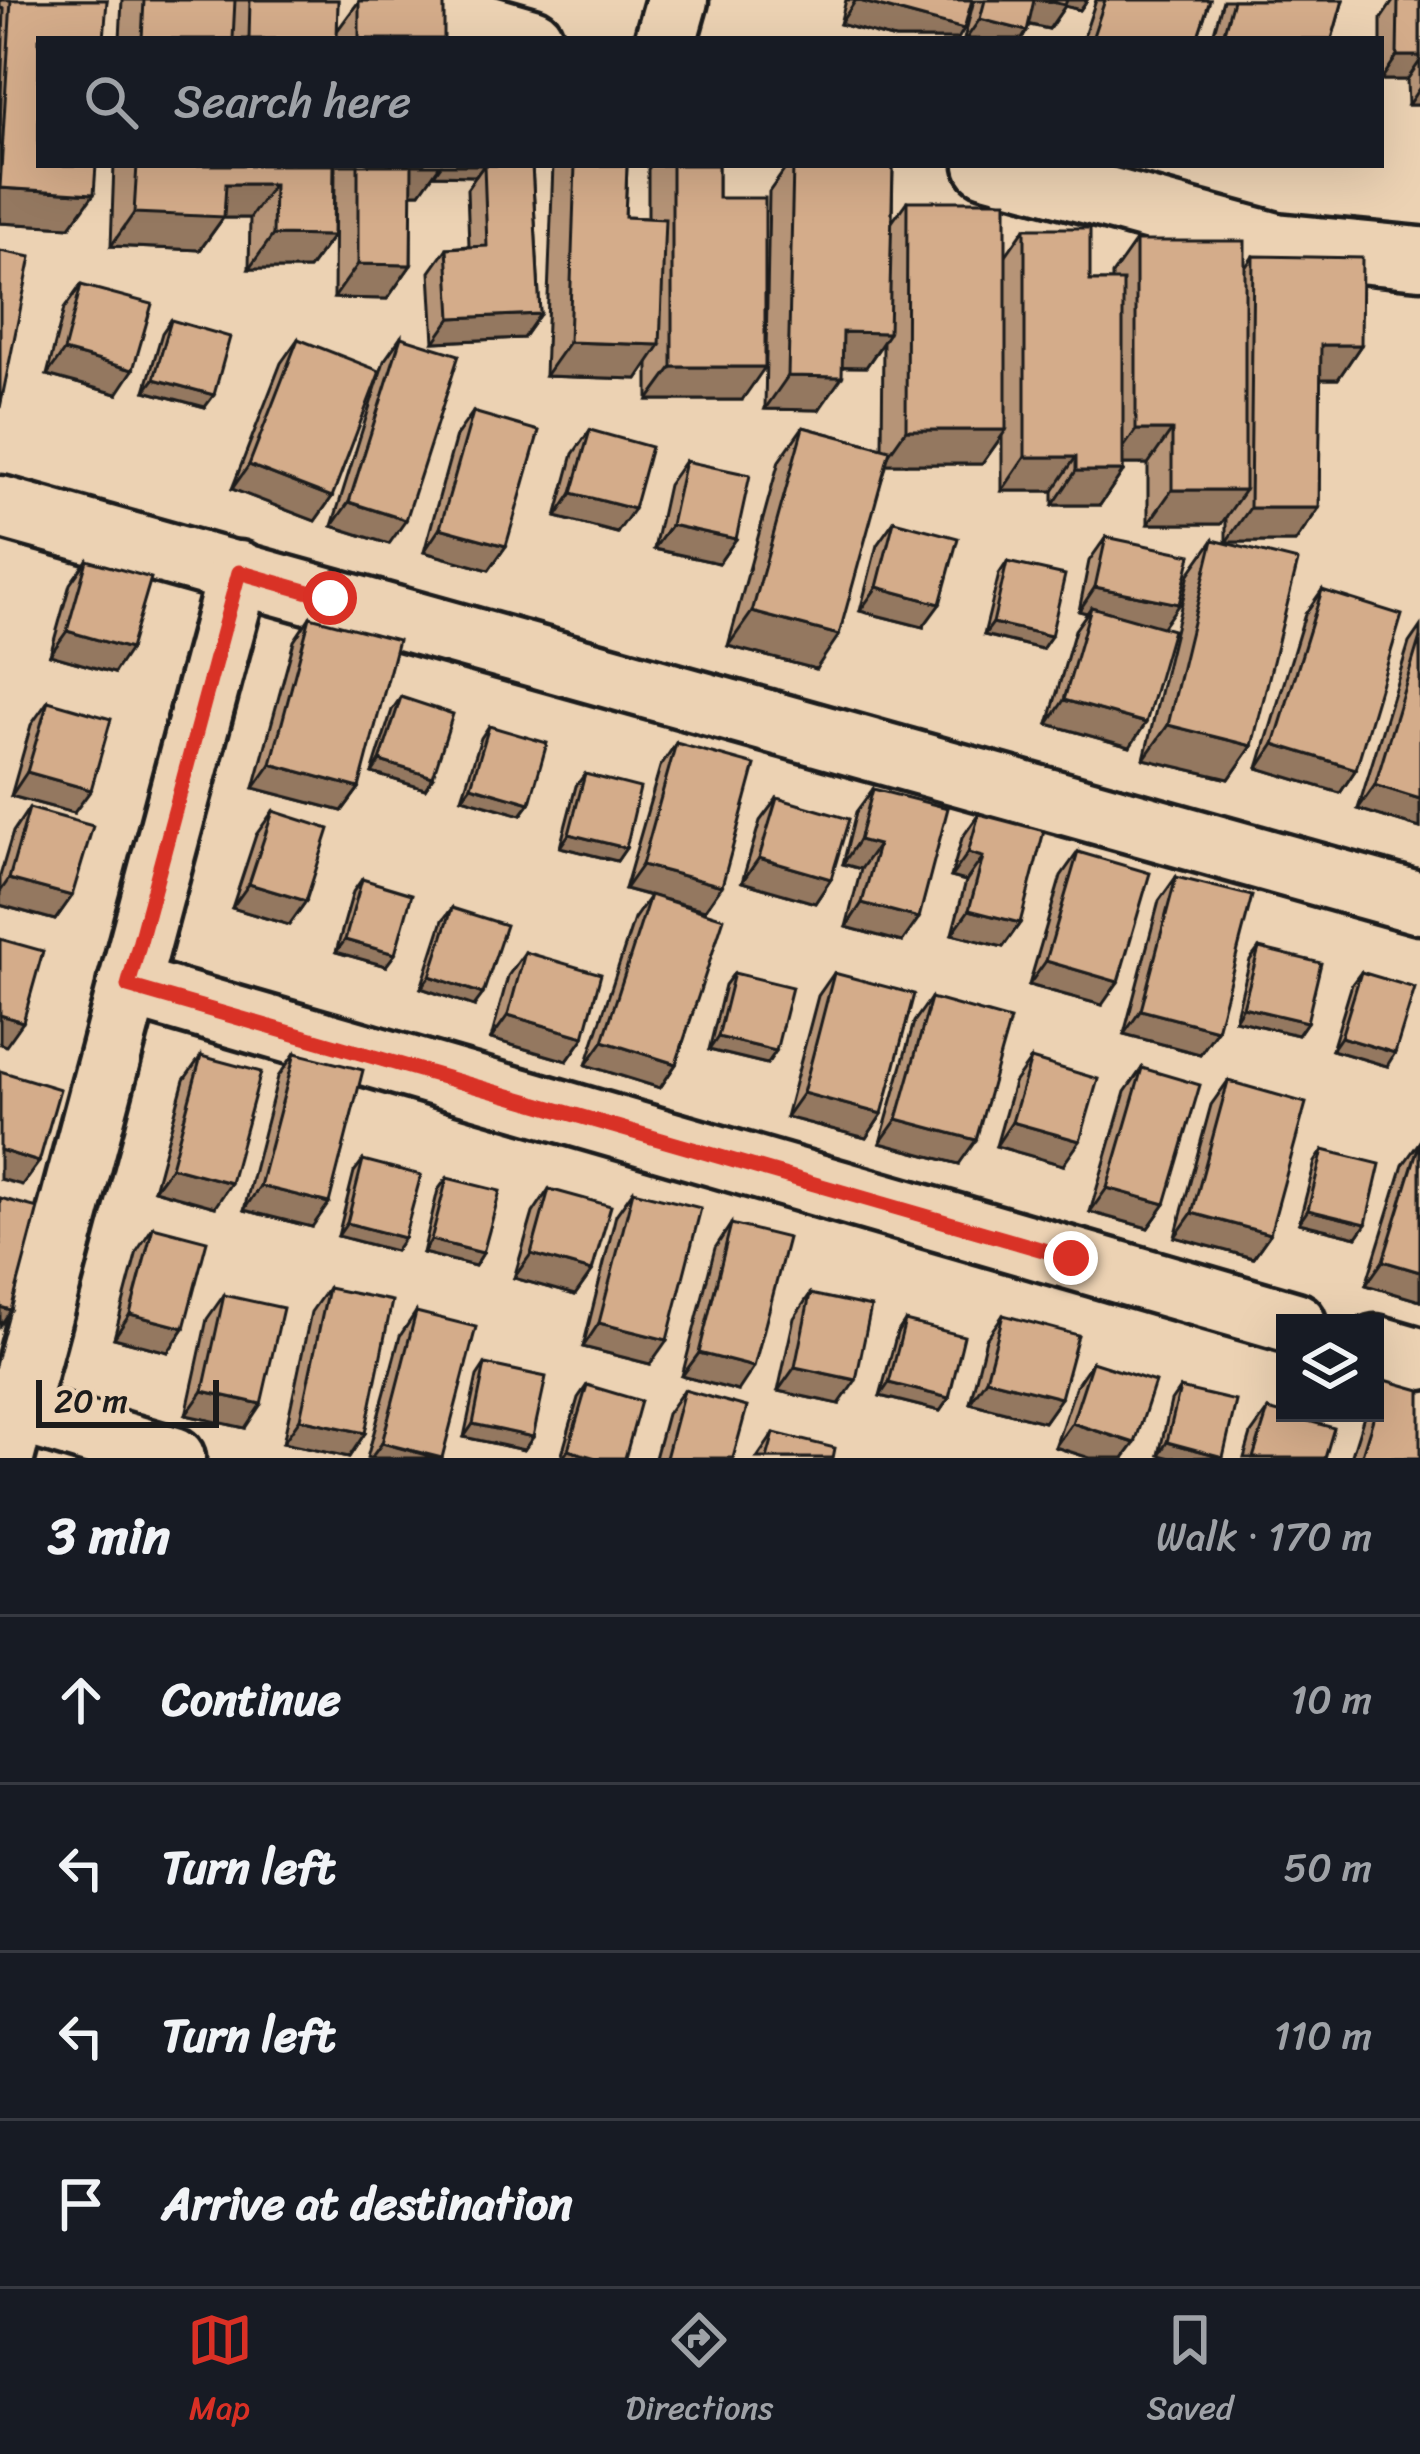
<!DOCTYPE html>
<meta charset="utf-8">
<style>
:root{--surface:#171b24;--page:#20242c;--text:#f1f3f6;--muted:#9ea1a6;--line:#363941;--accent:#d93025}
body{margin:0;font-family:Sriracha,sans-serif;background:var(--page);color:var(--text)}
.controls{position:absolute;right:36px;bottom:36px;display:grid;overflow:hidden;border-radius:0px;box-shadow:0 12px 48px #0002}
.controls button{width:108px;height:108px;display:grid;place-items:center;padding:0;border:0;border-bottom:3px solid var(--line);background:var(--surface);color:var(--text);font:60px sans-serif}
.scale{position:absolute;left:36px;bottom:30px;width:183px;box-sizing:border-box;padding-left:12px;border:6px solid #1c1c1c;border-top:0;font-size:33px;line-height:42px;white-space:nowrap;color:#1c1c1c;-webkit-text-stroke:9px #ecd2b3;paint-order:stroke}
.stop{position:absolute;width:36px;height:36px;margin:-27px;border:9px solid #d93025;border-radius:50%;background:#fff}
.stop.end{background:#d93025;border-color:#fff;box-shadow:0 3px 12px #0008}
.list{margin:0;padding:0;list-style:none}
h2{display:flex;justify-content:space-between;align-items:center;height:156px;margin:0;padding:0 48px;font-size:51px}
h2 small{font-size:39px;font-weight:400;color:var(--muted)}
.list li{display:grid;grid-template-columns:78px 1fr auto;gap:36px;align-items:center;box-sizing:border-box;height:168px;padding:0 48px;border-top:3px solid var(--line)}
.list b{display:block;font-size:45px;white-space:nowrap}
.list em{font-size:39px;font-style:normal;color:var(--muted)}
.icon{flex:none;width:66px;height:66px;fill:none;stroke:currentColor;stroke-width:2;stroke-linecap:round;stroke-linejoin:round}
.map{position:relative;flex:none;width:1420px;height:1458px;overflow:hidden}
.search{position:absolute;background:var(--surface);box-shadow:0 12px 48px #0002;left:36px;right:36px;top:36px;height:132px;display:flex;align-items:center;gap:30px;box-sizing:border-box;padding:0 42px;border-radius:0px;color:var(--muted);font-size:45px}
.sheet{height:828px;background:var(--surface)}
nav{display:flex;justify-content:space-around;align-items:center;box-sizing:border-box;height:168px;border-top:3px solid var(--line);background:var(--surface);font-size:33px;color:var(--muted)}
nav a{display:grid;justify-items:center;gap:6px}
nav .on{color:var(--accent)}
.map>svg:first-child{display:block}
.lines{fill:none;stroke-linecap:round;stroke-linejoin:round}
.minor-casing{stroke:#1c1c1c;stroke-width:69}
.minor{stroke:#ecd2b3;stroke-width:60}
.wall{fill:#b69477;stroke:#1c1c1c;stroke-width:3}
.shaded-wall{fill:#947861;stroke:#1c1c1c;stroke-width:3}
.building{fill:#d4ac8a;stroke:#1c1c1c;stroke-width:3}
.route{stroke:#d93025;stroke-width:15}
</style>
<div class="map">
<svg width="1420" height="1458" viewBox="0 0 1420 1458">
<rect width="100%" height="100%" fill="#ecd2b3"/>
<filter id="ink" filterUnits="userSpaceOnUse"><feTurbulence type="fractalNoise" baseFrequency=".00833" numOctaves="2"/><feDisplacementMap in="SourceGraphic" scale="24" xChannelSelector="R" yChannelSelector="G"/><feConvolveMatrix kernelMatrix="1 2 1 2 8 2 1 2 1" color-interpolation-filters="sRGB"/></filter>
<g filter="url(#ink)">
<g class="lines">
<g class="minor-casing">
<g id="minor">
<polyline points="395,0 532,39"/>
<polyline points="666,39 677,0"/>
<polyline points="986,165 1276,244 1420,258"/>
<polyline points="0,507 1420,903"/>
<polyline points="128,986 1295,1323"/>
<polyline points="1375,1346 1420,1359"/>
<polyline points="15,1411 174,1458"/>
<polyline points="3,1458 239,572"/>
</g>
</g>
<use href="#minor" class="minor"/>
</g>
<g class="wall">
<polygon points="0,0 107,0 70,227 0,223"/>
<polygon points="122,0 338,0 337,31 359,1 444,39 120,39"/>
<polygon points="846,0 972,0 958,39 895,39 840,24"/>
<polygon points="974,0 1087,0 1080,10 1065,6 1049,29 1029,25 1022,39 964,39"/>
<polygon points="1096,0 1210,0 1197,39 1083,39"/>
<polygon points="1223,0 1343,0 1332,39 1212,39"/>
<polygon points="1394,0 1420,0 1420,105 1408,105 1407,80 1381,80 1381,19"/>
<polygon points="114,165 334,165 333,236 309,269 249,269 250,218 223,218 200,250 111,246"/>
<polygon points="335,165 532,165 540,314 523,338 434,342 430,272 447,248 469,246 467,189 476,176 434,175 434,172 420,193 411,193 411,265 387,299 334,298"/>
<polygon points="553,165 627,165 625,217 648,218 648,169 651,165 718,165 718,198 742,400 648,400 648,363 637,379 545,376"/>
<polygon points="788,165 893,165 892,222 907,201 1006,255 1025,228 1090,281 1112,281 1112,275 1136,241 1245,268 1253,256 1361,345 1338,379 1320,379 1319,508 1295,542 1226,542 1226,516 1221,524 1148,524 1148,464 1123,464 1123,471 1100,505 1053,505 1053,491 1002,491 1002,436 982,464 887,464 816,669 728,646 779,461 803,427 882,448 883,343 866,367 842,367 819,410 765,409 769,192"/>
<polygon points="81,285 117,394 47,375 64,309"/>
<polygon points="171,320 205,407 145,391 162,333"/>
<polygon points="401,337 389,544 332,526 384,361"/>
<polygon points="298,339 332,497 315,521 232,489 281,363"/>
<polygon points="473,412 506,546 489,570 424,552 456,436"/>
<polygon points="590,430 617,533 556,517 573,454"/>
<polygon points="685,461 736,539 719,563 654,549 668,485"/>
<polygon points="894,521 923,627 860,611 877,545"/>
<polygon points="1106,537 1163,627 1130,747 1048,724 1075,630 1087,613 1079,611 1089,561"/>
<polygon points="1213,540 1252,746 1229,779 1144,759 1189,574"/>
<polygon points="87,560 114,673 50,655 70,584"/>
<polygon points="1007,562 1051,636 1042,649 984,635 999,574"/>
<polygon points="1322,590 1356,769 1340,793 1258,768 1305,614"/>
<polygon points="310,617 359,788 342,811 254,788 294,641"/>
<polygon points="1420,627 1420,828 1358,809 1409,643"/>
<polygon points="401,697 433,777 425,789 372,773 392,710"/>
<polygon points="48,701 74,813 11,796 31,725"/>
<polygon points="489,726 530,803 521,815 462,798 481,738"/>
<polygon points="676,743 705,910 660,898 676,1064 660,1088 586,1065 634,919 650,896 625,889 660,767"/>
<polygon points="585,774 626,848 617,861 560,847 576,786"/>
<polygon points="873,789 902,942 846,927 861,869 843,864 856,812"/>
<polygon points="777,798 831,879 815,903 742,882 760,821"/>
<polygon points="29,808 72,896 55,920 0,905 0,876 13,832"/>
<polygon points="273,811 306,901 289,925 232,908 256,835"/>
<polygon points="979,814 1020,923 1003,947 952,934 966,881 951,877 962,838"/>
<polygon points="1078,852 1102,1005 1029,985 1061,876"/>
<polygon points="1176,877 1217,1030 1200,1054 1124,1034 1159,901"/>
<polygon points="362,879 386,966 336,952 353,892"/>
<polygon points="452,908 474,1006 421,988 443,920"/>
<polygon points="1259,948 1307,1022 1298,1035 1235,1020 1250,960"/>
<polygon points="525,952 584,1037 567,1061 491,1039 508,976"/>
<polygon points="1361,972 1387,1066 1332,1050 1352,984"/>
<polygon points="734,973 776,1051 767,1064 709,1050 725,985"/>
<polygon points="834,973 882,1114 866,1138 786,1117 818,996"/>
<polygon points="931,998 959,1164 880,1143 914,1022"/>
<polygon points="295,1053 312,1227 244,1210 278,1077"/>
<polygon points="201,1056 215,1207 154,1190 184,1080"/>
<polygon points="1031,1059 1063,1165 996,1146 1014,1083"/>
<polygon points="1142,1068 1165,1204 1148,1228 1090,1212 1125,1092"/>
<polygon points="1228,1081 1270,1234 1253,1258 1175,1237 1211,1105"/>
<polygon points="1420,1141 1420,1301 1366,1285 1403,1165"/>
<polygon points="1323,1150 1366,1224 1357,1237 1299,1223 1315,1162"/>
<polygon points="363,1160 404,1238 395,1251 338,1236 354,1172"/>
<polygon points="447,1178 483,1253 475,1266 423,1253 438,1190"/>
<polygon points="549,1189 592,1271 575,1295 514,1278 533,1213"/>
<polygon points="633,1191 650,1364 583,1347 616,1215"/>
<polygon points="731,1224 738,1391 682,1376 715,1248"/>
<polygon points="153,1227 184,1328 168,1352 114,1338 137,1251"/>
<polygon points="328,1288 365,1433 349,1457 283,1443 311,1312"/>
<polygon points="810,1294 839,1404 778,1391 794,1318"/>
<polygon points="224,1295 245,1428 186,1415 207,1319"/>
<polygon points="416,1312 442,1458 367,1458 400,1336"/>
<polygon points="1003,1315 1061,1398 1044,1422 970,1403 986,1339"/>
<polygon points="905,1321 949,1398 940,1411 880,1396 897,1333"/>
<polygon points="1092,1362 1124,1458 1090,1458 1055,1447 1076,1386"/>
<polygon points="485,1364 533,1437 524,1450 464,1437 477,1376"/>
<polygon points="1385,1380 1420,1458 1351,1458 1365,1413 1375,1413 1375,1394"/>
<polygon points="587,1385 625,1458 561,1458 578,1398"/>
<polygon points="1180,1388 1223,1457 1222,1458 1171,1458 1159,1455 1171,1401"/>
<polygon points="684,1390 733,1458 655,1458 667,1414"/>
<polygon points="1268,1410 1325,1458 1244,1458 1251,1434"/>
<polygon points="774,1433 833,1458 757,1458"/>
</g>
<g class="shaded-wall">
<polygon points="856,0 964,29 958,39 895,39 840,24"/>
<polygon points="1033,0 1087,0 1080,10 1065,6 1049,29 1018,22"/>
<polygon points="980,19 1027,31 1022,39 966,39"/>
<polygon points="1397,56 1420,56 1420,61 1407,80 1381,80"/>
<polygon points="1420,87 1420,105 1408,105"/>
<polygon points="408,165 440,165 420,193 388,193"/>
<polygon points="441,165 527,165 484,165 476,176 434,175"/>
<polygon points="226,184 274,184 250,218 223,218 200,250 111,246 134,213"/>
<polygon points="0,188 94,194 70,227 0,223"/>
<polygon points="273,235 333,236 309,269 249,269"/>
<polygon points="358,264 411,265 387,299 334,298"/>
<polygon points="540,314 523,338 434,342 451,318"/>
<polygon points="843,332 889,333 866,367 820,366"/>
<polygon points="569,342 660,345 637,379 545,376"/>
<polygon points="1321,345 1361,345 1338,379 1297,379"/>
<polygon points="64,351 133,370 117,394 47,375"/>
<polygon points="672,367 765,367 742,400 648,400"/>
<polygon points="788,376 842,377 819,410 765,409"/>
<polygon points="154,379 214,395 205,407 145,391"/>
<polygon points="906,430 1006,430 982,464 882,464"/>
<polygon points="1136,430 1172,430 1148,464 1112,464"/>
<polygon points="1025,457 1076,457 1053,491 1002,491"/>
<polygon points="249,465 332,497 315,521 232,489"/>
<polygon points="1076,471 1123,471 1100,505 1053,505"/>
<polygon points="1172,490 1245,490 1221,524 1148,524"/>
<polygon points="572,493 634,509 617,533 556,517"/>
<polygon points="349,502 406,520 389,544 332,526"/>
<polygon points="1250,508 1319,508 1295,542 1226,542"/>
<polygon points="671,525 736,539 719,563 654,549"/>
<polygon points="440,528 506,546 489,570 424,552"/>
<polygon points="877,587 940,604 923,627 860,611"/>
<polygon points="1095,587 1179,604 1162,628 1091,607 1087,613 1079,611"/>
<polygon points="752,612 839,635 816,669 728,646"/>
<polygon points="993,623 1051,636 1042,649 984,635"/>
<polygon points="67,631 130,649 114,673 50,655"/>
<polygon points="1064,700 1146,723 1130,747 1048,724"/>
<polygon points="1168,725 1252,746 1229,779 1144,759"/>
<polygon points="1274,744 1356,769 1340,793 1258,768"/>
<polygon points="380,761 433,777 425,789 372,773"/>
<polygon points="271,764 359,788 342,811 254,788"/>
<polygon points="27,772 91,790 74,813 11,796"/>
<polygon points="1375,785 1420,799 1420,828 1358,809"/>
<polygon points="471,786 530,803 521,815 462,798"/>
<polygon points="569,834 626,848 617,861 560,847"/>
<polygon points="859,840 878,845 861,869 843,864"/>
<polygon points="968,853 983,857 966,881 951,877"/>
<polygon points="759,858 831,879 815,903 742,882"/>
<polygon points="642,865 722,886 705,910 625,889"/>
<polygon points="9,879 72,896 55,920 0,905 0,892"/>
<polygon points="249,884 306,901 289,925 232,908"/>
<polygon points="862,903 919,918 902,942 846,927"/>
<polygon points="969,910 1020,923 1003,947 952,934"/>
<polygon points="345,940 395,954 386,966 336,952"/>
<polygon points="1046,961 1118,982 1102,1005 1029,985"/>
<polygon points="430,976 483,994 474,1006 421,988"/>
<polygon points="1243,1007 1307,1022 1298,1035 1235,1020"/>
<polygon points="1141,1010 1217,1030 1200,1054 1124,1034"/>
<polygon points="0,1015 23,1022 6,1046 0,1044"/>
<polygon points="508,1015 584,1037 567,1061 491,1039"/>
<polygon points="718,1037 776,1051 767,1064 709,1050"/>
<polygon points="1341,1037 1395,1053 1387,1066 1332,1050"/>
<polygon points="603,1041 676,1064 660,1088 586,1065"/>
<polygon points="803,1093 882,1114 866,1138 786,1117"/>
<polygon points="897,1119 976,1140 959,1164 880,1143"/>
<polygon points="1012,1122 1080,1141 1063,1165 996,1146"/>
<polygon points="0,1150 39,1162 22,1185 0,1179"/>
<polygon points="171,1167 231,1183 215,1207 154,1190"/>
<polygon points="260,1186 329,1203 312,1227 244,1210"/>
<polygon points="1107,1188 1165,1204 1148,1228 1090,1212"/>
<polygon points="1308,1210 1366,1224 1357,1237 1299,1223"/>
<polygon points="1192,1213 1270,1234 1253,1258 1175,1237"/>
<polygon points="347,1223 404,1238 395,1251 338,1236"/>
<polygon points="431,1240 483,1253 475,1266 423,1253"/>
<polygon points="531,1254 592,1271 575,1295 514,1278"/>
<polygon points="1383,1261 1420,1272 1420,1301 1366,1285"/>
<polygon points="0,1307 11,1310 0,1326"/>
<polygon points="130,1314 184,1328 168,1352 114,1338"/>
<polygon points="599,1323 667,1340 650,1364 583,1347"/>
<polygon points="699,1353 754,1367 738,1391 682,1376"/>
<polygon points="795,1367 856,1380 839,1404 778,1391"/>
<polygon points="986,1379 1061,1398 1044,1422 970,1403"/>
<polygon points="889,1383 949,1398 940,1411 880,1396"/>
<polygon points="203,1391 261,1404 245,1428 186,1415"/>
<polygon points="300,1419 365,1433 349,1457 283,1443"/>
<polygon points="1072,1423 1135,1443 1124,1458 1090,1458 1055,1447"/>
<polygon points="473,1424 533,1437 524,1450 464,1437"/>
<polygon points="1167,1442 1223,1457 1171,1458 1159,1455"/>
<polygon points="382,1443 437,1458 371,1458"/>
<polygon points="568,1450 596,1458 563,1458"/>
</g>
<g class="building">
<polygon points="11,0 107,0 104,39 39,39 39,165 96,165 94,194 0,188"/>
<polygon points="144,0 235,0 233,39 142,39"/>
<polygon points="250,0 338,0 337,39 249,39"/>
<polygon points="856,0 972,0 964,29"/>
<polygon points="985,0 1034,0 1027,31 980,19"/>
<polygon points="1042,0 1067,0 1065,5"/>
<polygon points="1105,0 1210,0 1197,39 1092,39"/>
<polygon points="1233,0 1343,0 1332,39 1222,39"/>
<polygon points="1398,0 1420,0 1420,56 1397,56"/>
<rect x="359" y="1" width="85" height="38"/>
<polygon points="0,8 4,9 0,127"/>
<polygon points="137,165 334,165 333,236 273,235 274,184 226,184 224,217 134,213"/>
<polygon points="358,165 412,165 411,265 358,264"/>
<polygon points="484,165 532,165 540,314 451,318 447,248 487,246"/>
<polygon points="575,165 627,165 625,217 665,219 660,345 569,342"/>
<polygon points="672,165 718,165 718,198 765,198 765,367 672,367"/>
<polygon points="793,165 893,165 889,333 843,332 842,377 788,376"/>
<polygon points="907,201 1006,201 1006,430 906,430"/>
<polygon points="1025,228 1090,228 1090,281 1123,281 1123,471 1076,471 1076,457 1025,457"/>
<polygon points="1136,241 1245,241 1245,490 1172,490 1172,430 1136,430"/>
<polygon points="0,251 31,257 0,408"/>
<polygon points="1253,256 1362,258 1361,345 1321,345 1319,508 1250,508"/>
<polygon points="81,285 152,304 133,370 64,351"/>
<polygon points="171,320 230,337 214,395 154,379"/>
<polygon points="401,337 459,355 406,520 349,502"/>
<polygon points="298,339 380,371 332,497 249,465"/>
<polygon points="473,412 539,431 506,546 440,528"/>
<polygon points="803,427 890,450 839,635 752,612"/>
<polygon points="590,430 651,447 634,509 572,493"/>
<polygon points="685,461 750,475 736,539 671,525"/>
<polygon points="894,521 958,538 940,604 877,587"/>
<polygon points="1106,537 1191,555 1179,604 1095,587"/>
<polygon points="1213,540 1298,561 1252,746 1168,725"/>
<polygon points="87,560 151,578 130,649 67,631"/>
<polygon points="1007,562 1065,575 1051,636 993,623"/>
<polygon points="1322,590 1402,615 1356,769 1274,744"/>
<polygon points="1091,607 1173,630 1146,723 1064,700"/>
<polygon points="310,617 398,640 359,788 271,764"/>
<polygon points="1420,637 1420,799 1375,785"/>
<polygon points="401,697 453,714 433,777 380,761"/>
<polygon points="48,701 111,719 91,790 27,772"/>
<polygon points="489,726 547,743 530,803 471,786"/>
<polygon points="676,743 755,765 722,886 642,865"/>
<polygon points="585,774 640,788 626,848 569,834"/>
<polygon points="873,789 948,808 919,918 862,903 878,845 859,840"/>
<polygon points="777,798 849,819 831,879 759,858"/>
<polygon points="29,808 93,826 72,896 9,879"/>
<polygon points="273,811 329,829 306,901 249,884"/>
<polygon points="979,814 1044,831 1020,923 969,910 983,857 968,853"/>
<polygon points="1078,852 1150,873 1118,982 1046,961"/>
<polygon points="1176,877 1252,896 1217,1030 1141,1010"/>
<polygon points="362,879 412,894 395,954 345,940"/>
<polygon points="650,895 724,918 676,1064 603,1041"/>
<polygon points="452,908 506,925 483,994 430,976"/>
<polygon points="0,939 43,951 23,1022 0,1015"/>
<polygon points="1259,948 1321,963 1307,1022 1243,1007"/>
<polygon points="525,952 601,974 584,1037 508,1015"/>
<polygon points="1361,972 1415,988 1395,1053 1341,1037"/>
<polygon points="734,973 792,987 776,1051 718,1037"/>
<polygon points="834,973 914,994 882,1114 803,1093"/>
<polygon points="931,998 1010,1020 976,1140 897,1119"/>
<polygon points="295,1053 363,1070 329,1203 260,1186"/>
<polygon points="201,1056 261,1072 231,1183 171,1167"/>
<polygon points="1031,1059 1098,1079 1080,1141 1012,1122"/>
<polygon points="1142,1068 1200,1085 1165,1204 1107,1188"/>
<polygon points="0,1071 60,1089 39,1162 0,1150"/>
<polygon points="1228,1081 1306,1103 1270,1234 1192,1213"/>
<polygon points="1420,1141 1420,1272 1383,1261"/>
<polygon points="1323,1150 1380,1164 1366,1224 1308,1210"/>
<polygon points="363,1160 421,1175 404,1238 347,1223"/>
<polygon points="447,1178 500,1191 483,1253 431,1240"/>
<polygon points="549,1189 611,1206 592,1271 531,1254"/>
<polygon points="633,1191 701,1208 667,1340 599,1323"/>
<polygon points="0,1198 38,1208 11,1310 0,1307"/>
<polygon points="731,1224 788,1238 754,1367 699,1353"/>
<polygon points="153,1227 207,1241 184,1328 130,1314"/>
<polygon points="328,1288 392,1301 365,1433 300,1419"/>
<polygon points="810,1294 871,1307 856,1380 795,1367"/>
<polygon points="224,1295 283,1308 261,1404 203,1391"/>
<polygon points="416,1312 476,1327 442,1458 382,1443"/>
<polygon points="1003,1315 1078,1335 1061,1398 986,1379"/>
<polygon points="905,1321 964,1336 949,1398 889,1383"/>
<polygon points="1092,1362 1155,1382 1135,1443 1072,1423"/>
<polygon points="485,1364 546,1377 533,1437 473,1424"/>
<polygon points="1385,1380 1420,1390 1420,1458 1361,1458"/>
<polygon points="587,1385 641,1401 625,1458 596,1458 568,1450"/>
<polygon points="1180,1388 1236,1401 1223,1457 1167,1442"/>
<polygon points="684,1390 747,1407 733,1458 666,1458"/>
<polygon points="1268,1410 1334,1428 1325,1458 1253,1458"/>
<polygon points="774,1433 835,1448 833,1458 767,1458"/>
</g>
</g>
<g class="lines" filter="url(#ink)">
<polyline class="route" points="330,598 239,572 128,986 1071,1258"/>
</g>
</svg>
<div class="controls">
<button><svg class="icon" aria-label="layers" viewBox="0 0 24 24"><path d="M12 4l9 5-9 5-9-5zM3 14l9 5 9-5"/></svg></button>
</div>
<div class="scale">20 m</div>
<div class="stop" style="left:330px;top:598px"></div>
<div class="stop end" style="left:1071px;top:1258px"></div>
<div class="search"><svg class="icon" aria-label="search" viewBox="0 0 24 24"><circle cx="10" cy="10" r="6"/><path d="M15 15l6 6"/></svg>Search here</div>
</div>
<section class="sheet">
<h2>3 min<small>Walk · 170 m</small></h2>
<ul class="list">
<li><svg class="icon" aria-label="ahead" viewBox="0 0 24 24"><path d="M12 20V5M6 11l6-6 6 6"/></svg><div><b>Continue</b></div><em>10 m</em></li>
<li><svg class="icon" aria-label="left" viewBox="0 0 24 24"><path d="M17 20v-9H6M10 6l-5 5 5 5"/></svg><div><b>Turn left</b></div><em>50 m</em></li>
<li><svg class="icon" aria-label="left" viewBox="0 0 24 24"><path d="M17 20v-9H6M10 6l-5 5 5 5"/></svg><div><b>Turn left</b></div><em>110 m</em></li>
<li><svg class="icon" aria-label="arrive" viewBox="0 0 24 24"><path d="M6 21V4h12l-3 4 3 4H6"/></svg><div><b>Arrive at destination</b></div></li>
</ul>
</section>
<nav>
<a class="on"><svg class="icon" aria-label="map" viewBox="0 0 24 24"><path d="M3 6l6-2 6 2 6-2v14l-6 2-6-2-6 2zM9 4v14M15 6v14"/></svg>Map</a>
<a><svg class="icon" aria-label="directions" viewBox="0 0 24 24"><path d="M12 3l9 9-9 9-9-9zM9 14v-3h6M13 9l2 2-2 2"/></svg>Directions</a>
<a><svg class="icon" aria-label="saved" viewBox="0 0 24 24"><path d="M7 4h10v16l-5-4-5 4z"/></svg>Saved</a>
</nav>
